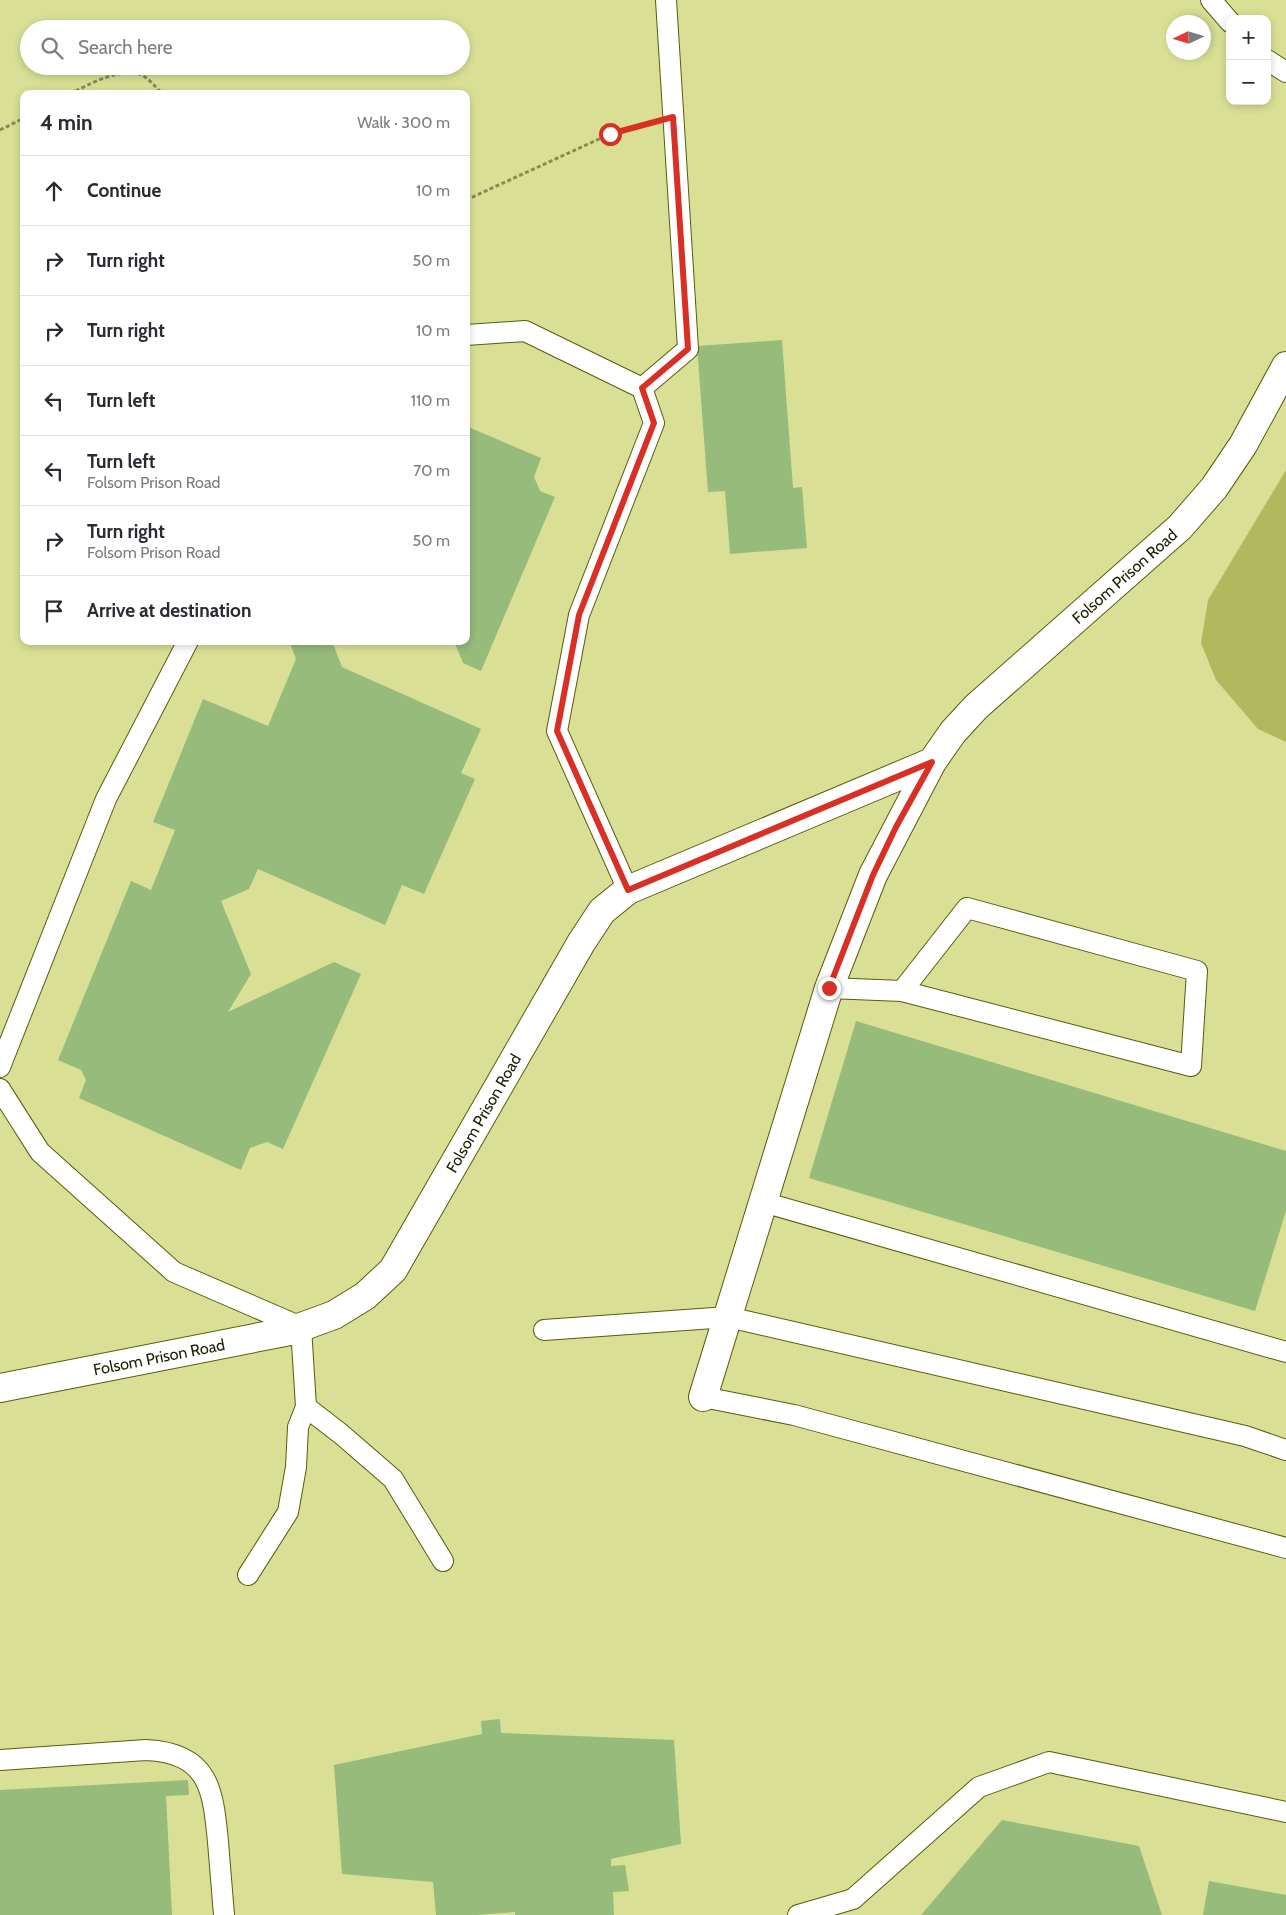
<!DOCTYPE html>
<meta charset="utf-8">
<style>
:root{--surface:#fff;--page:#f2f2f3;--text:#2b2b33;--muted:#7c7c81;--line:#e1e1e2}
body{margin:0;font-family:Cabin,sans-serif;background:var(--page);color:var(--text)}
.controls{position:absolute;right:15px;top:15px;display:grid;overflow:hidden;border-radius:10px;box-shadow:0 2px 8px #0003}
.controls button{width:45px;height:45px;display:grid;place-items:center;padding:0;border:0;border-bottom:1px solid var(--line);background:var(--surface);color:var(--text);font:25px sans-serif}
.compass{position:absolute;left:1166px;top:15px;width:45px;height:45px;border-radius:50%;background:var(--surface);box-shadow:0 2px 8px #0003;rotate:266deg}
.stop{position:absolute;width:15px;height:15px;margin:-11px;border:4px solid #d93025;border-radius:50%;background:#fff}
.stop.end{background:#d93025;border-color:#fff;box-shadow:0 1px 5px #0008}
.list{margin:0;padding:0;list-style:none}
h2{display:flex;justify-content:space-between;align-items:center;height:65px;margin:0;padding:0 20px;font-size:21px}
h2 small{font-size:16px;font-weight:400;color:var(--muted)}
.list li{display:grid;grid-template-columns:32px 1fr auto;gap:15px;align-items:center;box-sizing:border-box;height:70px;padding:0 20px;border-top:1px solid var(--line)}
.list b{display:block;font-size:19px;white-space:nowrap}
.list p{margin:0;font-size:16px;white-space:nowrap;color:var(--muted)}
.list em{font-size:16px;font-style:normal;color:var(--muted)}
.icon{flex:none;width:28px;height:28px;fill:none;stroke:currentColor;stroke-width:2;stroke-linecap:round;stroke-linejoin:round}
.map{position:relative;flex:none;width:1286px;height:1915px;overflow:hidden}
.search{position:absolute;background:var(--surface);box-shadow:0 2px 8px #0003;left:20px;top:20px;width:450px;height:55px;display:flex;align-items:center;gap:12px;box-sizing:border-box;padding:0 18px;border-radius:28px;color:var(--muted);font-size:19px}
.panel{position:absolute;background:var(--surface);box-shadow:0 2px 8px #0003;left:20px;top:90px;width:450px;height:555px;border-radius:10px}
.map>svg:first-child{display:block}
.green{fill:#b1b85d}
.building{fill:#96bb7b}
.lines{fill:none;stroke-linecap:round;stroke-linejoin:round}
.service-casing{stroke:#595c0b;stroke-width:22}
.minor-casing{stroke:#595c0b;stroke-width:30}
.path{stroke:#878b54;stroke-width:3;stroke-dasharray:4 2.5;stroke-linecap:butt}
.service{stroke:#fff;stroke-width:20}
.minor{stroke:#fff;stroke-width:28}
.route{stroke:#d93025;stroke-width:6}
.labels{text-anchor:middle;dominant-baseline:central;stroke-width:4;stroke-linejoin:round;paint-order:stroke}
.street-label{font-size:16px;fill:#1d1e01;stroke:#e6eda1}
</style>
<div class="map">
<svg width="1286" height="1915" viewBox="0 0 1286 1915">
<rect width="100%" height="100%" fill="#d9e095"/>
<polygon class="green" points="1286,470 1286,742 1258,729 1216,680 1201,643 1208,600"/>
<g class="building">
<polygon points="782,340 793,488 802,487 807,548 730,554 725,491 708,492 697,346"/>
<polygon points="466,426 541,458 534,477 540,491 555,497 481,671 463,663 454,641 466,641"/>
<polygon points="289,641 332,641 342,667 481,729 461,773 475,779 424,894 402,885 385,925 258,869 249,889 221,901 251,974 228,1012 334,962 361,974 283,1149 267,1142 250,1148 241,1170 79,1098 86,1080 81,1070 58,1060 131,881 151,890 175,830 153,822 203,699 268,726 296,659"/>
<polygon points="856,1021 1286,1151 1286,1211 1255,1311 809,1178"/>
<polygon points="500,1719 501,1733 674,1740 681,1844 611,1859 611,1866 625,1865 629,1891 613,1892 614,1915 515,1915 515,1912 476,1915 436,1915 433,1882 342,1874 334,1765 482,1734 481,1721"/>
<polygon points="188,1780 189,1795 166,1796 172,1915 0,1915 0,1790"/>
<polygon points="1002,1820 1139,1846 1162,1915 921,1915"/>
<polygon points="1209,1881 1286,1895 1286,1915 1203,1915"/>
</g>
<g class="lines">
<g class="service-casing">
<g id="service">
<polyline points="1211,0 1230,22"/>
<polyline points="1267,60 1286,72"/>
<polyline points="466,335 525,331 642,388 654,423 579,615 557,731 628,890"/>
<polyline points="642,388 688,349 666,0"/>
<polyline points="829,988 902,991 1191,1066 1197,971 967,908 902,991"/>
<polyline points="0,1067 106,799 188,641"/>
<polyline points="0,1089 40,1152 174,1272 301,1327 306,1407"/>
<polyline points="763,1202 1286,1352"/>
<polyline points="544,1330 728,1317 1245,1436 1286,1450"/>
<polyline points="703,1397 794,1415 1286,1548"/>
<polyline points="248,1575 288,1512 296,1467 298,1427 306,1407 341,1434 393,1479 443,1561"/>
<path d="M0 1760 146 1750C209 1753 213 1789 218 1842 220 1866 222 1891 224 1915"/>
<polyline points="798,1915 853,1899 979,1787 1049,1762 1286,1812"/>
</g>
</g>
<g class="minor-casing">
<g id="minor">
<path id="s1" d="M0 1388 290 1331 334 1315 365 1296 393 1270 581 943 602 911 628 890 932 762 953 732 976 707 1180 527 1214 488 1243 445 1286 366"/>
<polyline points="703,1397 829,988 873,875 932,762"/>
</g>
</g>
<g class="path">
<path d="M70 94C89 84 126 64 145 77 152 82 157 89 163 94"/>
<polyline points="0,130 24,118"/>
<polyline points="466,200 610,134 646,124"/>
</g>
<use href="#service" class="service"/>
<use href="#minor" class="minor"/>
</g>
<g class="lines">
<polyline class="route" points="610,134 673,117 688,349 642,388 654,423 579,615 557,731 628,890 932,762 896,827 873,875 829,988"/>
</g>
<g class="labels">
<g class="street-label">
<text stroke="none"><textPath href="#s1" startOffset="1464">Folsom Prison Road</textPath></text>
<text stroke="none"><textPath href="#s1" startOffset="598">Folsom Prison Road</textPath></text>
<text stroke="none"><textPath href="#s1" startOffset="162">Folsom Prison Road</textPath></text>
</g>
</g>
</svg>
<div class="controls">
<button>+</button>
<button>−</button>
</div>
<svg class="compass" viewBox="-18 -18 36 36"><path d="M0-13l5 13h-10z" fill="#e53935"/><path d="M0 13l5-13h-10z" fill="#7c7c81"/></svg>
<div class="stop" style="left:610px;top:134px"></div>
<div class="stop end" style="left:829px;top:988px"></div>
<div class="search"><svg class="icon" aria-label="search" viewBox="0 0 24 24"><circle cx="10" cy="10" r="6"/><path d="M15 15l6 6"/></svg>Search here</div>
<section class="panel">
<h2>4 min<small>Walk · 300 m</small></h2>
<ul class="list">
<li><svg class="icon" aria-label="ahead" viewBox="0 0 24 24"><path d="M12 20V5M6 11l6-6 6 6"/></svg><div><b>Continue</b></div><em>10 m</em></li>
<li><svg class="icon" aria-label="right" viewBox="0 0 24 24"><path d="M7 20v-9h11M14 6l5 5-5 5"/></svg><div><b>Turn right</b></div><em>50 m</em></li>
<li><svg class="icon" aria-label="right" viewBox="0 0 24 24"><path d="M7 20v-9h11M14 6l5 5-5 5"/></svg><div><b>Turn right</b></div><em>10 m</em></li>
<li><svg class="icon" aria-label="left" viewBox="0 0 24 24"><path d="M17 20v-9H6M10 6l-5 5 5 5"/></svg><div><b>Turn left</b></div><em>110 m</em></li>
<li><svg class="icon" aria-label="left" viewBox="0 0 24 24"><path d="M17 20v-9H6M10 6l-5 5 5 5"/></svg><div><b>Turn left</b><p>Folsom Prison Road</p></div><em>70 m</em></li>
<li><svg class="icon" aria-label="right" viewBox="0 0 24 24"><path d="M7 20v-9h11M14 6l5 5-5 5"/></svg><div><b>Turn right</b><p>Folsom Prison Road</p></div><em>50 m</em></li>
<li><svg class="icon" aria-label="arrive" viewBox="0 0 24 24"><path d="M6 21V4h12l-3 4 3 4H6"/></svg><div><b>Arrive at destination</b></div></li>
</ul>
</section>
</div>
